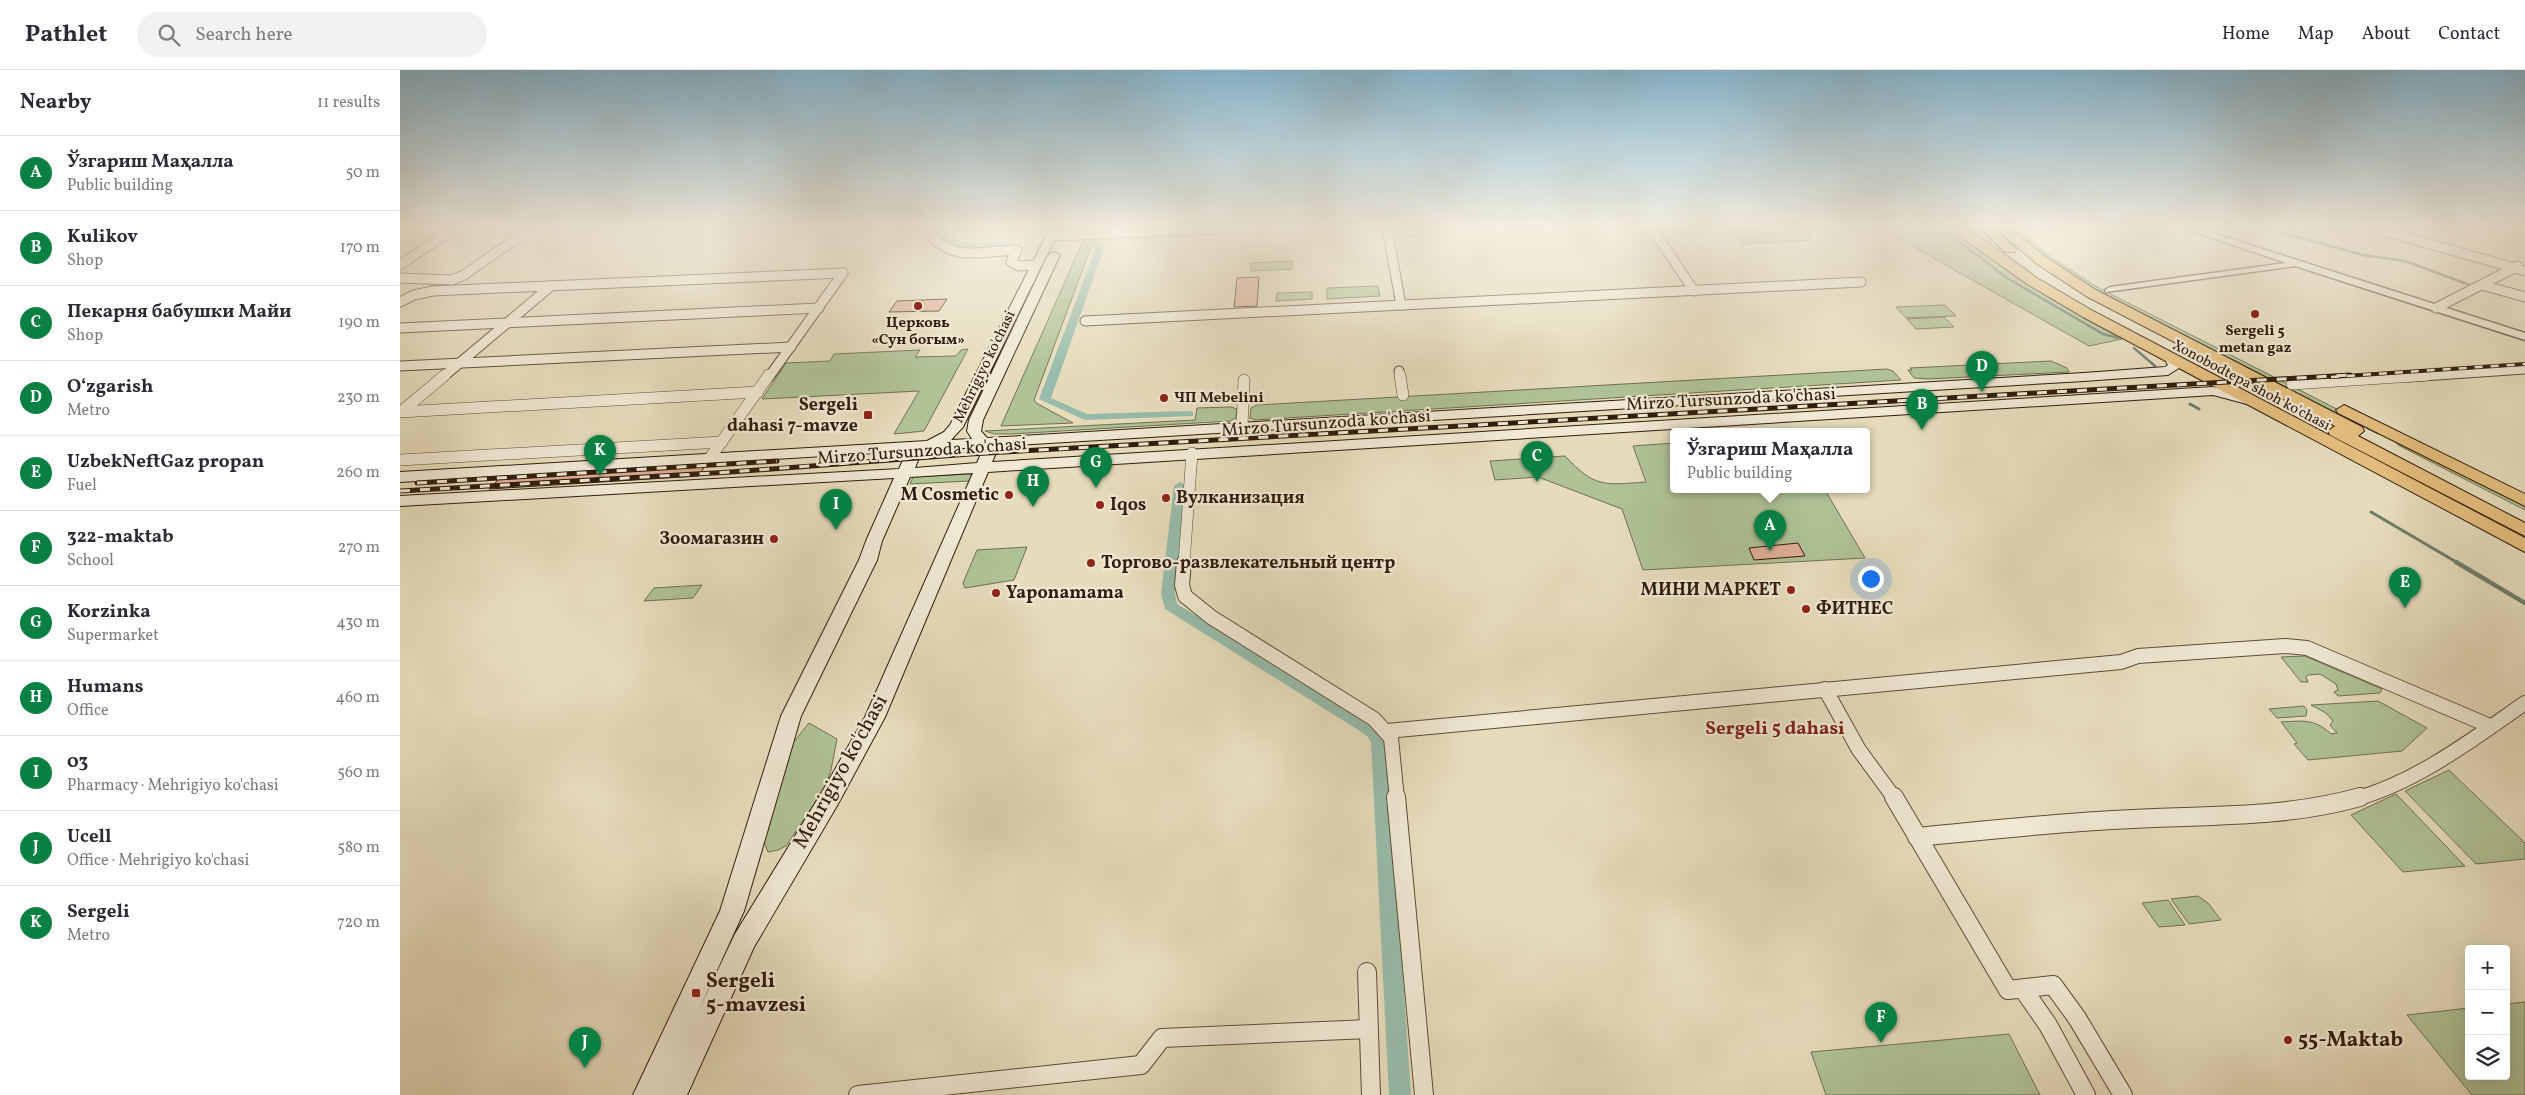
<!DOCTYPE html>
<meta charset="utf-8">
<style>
:root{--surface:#fff;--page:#f2f2f3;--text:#2b2b33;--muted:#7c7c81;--line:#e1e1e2;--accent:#0b8043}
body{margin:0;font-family:Vollkorn,serif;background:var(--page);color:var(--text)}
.controls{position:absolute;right:15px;bottom:15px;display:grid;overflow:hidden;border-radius:5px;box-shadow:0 5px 20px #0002}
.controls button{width:45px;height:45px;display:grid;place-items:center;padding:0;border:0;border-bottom:1px solid var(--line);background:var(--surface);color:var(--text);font:25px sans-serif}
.you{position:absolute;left:1470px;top:508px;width:18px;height:18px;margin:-12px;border:4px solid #fff;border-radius:50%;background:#1a73e8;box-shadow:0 0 0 8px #1a73e833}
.badge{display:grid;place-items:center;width:32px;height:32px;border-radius:50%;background:var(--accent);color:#fff;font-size:16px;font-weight:700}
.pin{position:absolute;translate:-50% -41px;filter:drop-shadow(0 1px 2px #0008)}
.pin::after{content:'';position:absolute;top:26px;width:18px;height:15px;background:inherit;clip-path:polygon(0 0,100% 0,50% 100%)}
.popup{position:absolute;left:1270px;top:358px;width:200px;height:65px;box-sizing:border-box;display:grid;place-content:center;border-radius:5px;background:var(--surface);filter:drop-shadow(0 1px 4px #0005);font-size:16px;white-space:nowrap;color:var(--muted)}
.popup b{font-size:19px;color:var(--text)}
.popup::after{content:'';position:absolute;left:50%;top:100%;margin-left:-10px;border:10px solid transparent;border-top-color:var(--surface)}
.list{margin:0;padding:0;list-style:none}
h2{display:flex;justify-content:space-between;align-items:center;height:65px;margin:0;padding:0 20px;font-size:21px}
h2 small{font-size:16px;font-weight:400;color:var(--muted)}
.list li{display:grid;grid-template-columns:32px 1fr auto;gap:15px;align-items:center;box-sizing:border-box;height:75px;padding:0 20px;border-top:1px solid var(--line)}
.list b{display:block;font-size:19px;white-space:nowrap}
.list p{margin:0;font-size:16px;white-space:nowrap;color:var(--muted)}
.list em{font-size:16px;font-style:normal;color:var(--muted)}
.icon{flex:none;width:28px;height:28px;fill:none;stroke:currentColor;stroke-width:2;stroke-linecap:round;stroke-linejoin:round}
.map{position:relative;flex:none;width:2125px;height:1025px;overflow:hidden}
header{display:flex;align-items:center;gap:30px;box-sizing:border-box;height:70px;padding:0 25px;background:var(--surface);border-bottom:1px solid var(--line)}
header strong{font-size:24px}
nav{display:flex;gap:28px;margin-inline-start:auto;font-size:18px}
.search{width:350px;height:45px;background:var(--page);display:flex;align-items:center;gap:12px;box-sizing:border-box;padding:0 18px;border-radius:28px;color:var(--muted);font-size:19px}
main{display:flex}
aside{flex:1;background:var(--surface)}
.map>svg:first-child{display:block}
.green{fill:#afc296;stroke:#707052}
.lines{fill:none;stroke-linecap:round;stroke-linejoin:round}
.stream-far2{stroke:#6e7c6c;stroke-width:2.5}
.stream-far1{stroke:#6e7c6c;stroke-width:3}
.stream{stroke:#6e7c6c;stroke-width:4.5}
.canal{fill:#97bcab;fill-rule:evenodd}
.building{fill:#dfae96;stroke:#311d0d}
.minor-far3-casing{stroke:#5e4d39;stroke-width:11}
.minor-far2-casing{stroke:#5e4d39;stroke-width:12}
.minor-far1-casing{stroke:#5e4d39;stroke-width:16}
.minor-casing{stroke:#5e4d39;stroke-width:20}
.tertiary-casing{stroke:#5e4d39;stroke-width:3}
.secondary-casing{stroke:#311d0d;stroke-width:2}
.trunk-casing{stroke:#311d0d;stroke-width:2}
.minor-far3{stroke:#efe8d3;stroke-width:9}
.minor-far2{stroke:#efe8d3;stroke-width:11}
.minor-far1{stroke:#efe8d3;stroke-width:14}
.minor{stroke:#efe8d3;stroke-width:18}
.tertiary{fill:#efe8d3;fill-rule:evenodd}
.secondary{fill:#efe8d3;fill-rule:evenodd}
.trunk{fill:#e3be7e;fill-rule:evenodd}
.rail-far1-casing{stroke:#311d0d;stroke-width:4}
.rail-casing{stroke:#311d0d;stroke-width:5}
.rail-far1{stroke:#efe8d3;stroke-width:2.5;stroke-dasharray:8;stroke-linecap:butt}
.rail{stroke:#efe8d3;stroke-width:3;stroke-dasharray:10;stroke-linecap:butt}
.poi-dot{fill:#8f2418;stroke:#efe8d3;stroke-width:2}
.labels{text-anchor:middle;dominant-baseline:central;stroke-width:4.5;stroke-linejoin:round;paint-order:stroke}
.far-poi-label{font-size:15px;font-weight:bold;fill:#311d0d;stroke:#efe8d3}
.far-street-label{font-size:15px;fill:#311d0d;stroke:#efe8d3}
.street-label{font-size:18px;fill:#311d0d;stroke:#efe8d3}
.poi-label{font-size:18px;font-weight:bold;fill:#311d0d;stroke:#efe8d3;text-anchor:start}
.neighbourhood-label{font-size:19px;font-weight:bold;fill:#7a1f14;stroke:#efe8d3}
.near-street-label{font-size:21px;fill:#311d0d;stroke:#efe8d3}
.near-poi-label{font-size:21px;font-weight:bold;fill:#311d0d;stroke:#efe8d3;text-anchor:start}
</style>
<header>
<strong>Pathlet</strong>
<div class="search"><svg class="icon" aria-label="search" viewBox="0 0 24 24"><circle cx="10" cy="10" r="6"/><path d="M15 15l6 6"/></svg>Search here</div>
<nav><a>Home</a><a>Map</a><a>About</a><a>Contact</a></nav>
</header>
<main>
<aside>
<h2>Nearby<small>11 results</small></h2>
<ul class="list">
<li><span class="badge">A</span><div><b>Ўзгариш Маҳалла</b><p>Public building</p></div><em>50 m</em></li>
<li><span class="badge">B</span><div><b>Kulikov</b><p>Shop</p></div><em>170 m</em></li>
<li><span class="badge">C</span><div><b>Пекарня бабушки Майи</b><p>Shop</p></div><em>190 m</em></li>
<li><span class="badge">D</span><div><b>O‘zgarish</b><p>Metro</p></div><em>230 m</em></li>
<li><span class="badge">E</span><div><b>UzbekNeftGaz propan</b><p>Fuel</p></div><em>260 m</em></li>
<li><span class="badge">F</span><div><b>322-maktab</b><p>School</p></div><em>270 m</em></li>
<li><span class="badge">G</span><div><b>Korzinka</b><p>Supermarket</p></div><em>430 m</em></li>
<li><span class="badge">H</span><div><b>Humans</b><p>Office</p></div><em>460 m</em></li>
<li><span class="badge">I</span><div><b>03</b><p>Pharmacy · Mehrigiyo ko'chasi</p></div><em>560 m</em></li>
<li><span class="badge">J</span><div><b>Ucell</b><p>Office · Mehrigiyo ko'chasi</p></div><em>580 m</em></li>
<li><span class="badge">K</span><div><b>Sergeli</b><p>Metro</p></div><em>720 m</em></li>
</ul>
</aside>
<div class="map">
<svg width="2125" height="1025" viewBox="0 0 2125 1025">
<rect width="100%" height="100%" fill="#e6dcbc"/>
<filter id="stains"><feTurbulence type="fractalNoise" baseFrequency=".004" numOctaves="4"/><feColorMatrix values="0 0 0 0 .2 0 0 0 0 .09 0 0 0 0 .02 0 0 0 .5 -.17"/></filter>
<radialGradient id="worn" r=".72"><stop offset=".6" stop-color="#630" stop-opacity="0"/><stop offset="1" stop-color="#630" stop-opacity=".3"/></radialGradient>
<g class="green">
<polygon points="1005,158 1054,158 1055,164 1007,166"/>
<polygon points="1330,158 1415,158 1410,170 1343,174"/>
<path d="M1480 158H1542C1570 169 1591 190 1616 206 1650 230 1686 249 1722 269L1689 276Z"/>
<polygon points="1613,158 1617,158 1652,188 1697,217 1976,359 1978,364 1692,218 1648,189"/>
<polygon points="683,171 687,171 685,176 691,177 634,330 636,333 673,353 601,356"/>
<polygon points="892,191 892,199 851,201 851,193"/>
<polygon points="978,216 980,226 927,229 927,218"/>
<polygon points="912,222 912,229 876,231 877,223"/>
<polygon points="1545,235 1556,246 1506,248 1496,237"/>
<polygon points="1544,247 1554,257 1516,259 1507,249"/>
<polygon points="568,279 524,361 494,364 519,321 362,329 386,293 430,291 434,284 520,280 515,287 556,286 561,280"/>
<polygon points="1651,291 1667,298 1669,302 1528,309 1514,308 1508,300 1512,300 1510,298"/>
<polygon points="1487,299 1493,301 1501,310 855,350 850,348 851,338 857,335"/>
<polygon points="831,337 837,339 836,348 830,351 611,364 594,364 585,361 795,350 797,338"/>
<polygon points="1996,372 2125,436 2125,440 1998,375"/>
<path d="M1274 373V420H1425L1465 488 1243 500 1222 439 1138 407 1095 410 1090 391 1165 386C1195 418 1204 415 1246 412L1233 376Z"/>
<polygon points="572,404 569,411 510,414 513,407"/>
<polygon points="627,477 614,510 565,518 563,513 577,480"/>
<polygon points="302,515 293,528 244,531 254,518"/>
<polygon points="1905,586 1982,619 1980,623 1938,626 1934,622 1938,620 1936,614 1920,604 1908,605 1906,607 1908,612 1901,612 1881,587"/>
<path d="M1978 631 2027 658 2002 681 1908 690 1894 674 1897 673 1881 652C1902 651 1914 648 1931 664L1937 663 1930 655 1933 651 1926 643 1911 635Z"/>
<polygon points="1904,636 1907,640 1906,646 1877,648 1869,639"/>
<polygon points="409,653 437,669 431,700 425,718 386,776 378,780 368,782 364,772 392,674"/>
<polygon points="2049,700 2125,773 2125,789 2076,794 2005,721"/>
<polygon points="1996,724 2065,796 2003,802 1951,745"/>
<polygon points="1798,826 1808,833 1821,850 1789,854 1771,829"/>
<polygon points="1768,830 1785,855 1759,857 1742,833"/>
<polygon points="2125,932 2125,1025 2072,1025 2007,945 2069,938 2069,1006 2106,1006 2106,934"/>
<polygon points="1609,964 1640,1025 1426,1025 1411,982"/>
</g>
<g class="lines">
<g class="stream-far2">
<polyline points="1531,158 1556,169 1607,208 1703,264 1718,268"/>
<polyline points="1865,158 1963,185 2005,191 2070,215"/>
<polyline points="18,220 42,214"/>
<polyline points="1734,278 1755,296"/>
</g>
<g class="stream-far1">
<polyline points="1790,334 1799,339"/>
<polyline points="1971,442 2058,493"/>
</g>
<polyline class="stream" points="2056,492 2125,533"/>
<g class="canal">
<path d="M537 158H545C560 180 588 173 611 172L615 175C605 183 561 180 550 173 544 169 540 164 537 158Z"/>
<polygon points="691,170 702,172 704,178 651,328 687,344 789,341 793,342 793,346 685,350 639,329 696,178 687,173"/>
<polygon points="780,412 786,416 775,524 777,534 964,648 979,658 987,672 1011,1025 989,1025 971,672 967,666 952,656 765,539 761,524 774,416"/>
</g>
</g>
<g class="building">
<polygon points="859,207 857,236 834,237 837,208"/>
<polygon points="547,229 539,241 489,242 497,231"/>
<polygon points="306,395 298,406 89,419 100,408"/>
<polygon points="1398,473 1405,486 1354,490 1349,478"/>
</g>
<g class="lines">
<g class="minor-far3-casing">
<g id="minor-far3">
<path d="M527 158C547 194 582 181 617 180L611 192 619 196 636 195"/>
<polyline points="987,158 1001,235"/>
<polyline points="1252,158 1294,221"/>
<polyline points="1973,158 2125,201"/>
<polyline points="651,166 844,158"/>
<polyline points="0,195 55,158"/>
<polyline points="0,208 52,210 64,205 131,158"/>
<polyline points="2082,215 2125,227"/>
<polyline points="0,232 14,225 33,221 443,203"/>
<polyline points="2036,238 2118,196"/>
<polyline points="685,251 1461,212"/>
<polyline points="0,258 419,238"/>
<polyline points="0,296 391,277"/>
<polyline points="999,301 1000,307"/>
<polyline points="43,307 151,216"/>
<polyline points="369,307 443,203"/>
<polyline points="2008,307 2125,299"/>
</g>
</g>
<g class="minor-far2-casing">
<g id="minor-far2">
<polyline points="1000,305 1003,325"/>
<polyline points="1892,314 2028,305"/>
<polyline points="2,341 45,305"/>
<polyline points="0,342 358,322"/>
<polyline points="842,357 844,310"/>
<polyline points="310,388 369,305"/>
<polyline points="0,390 322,372"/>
<polyline points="784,493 792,383"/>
</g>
</g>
<g class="minor-far1-casing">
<g id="minor-far1">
<polyline points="784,492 782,515 785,526 811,547 974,649 991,668 997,729"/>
<polyline points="1425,619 1459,680 1495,729"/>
<polyline points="987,661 1721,592 1738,586 1885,576 1907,578 2090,656"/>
<path d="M1955 729C2017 712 2073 669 2125 633"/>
</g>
</g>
<g class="minor-casing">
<g id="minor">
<polyline points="996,727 1024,1025"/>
<polyline points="1494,727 1608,920 1653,915 1677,948 1723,1025"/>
<path d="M1517 767C1589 760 1661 752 1733 749 1809 745 1886 748 1960 727"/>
<polyline points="967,902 971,1025"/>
<polyline points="1623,919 1648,955 1686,1025"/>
<polyline points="458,1025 741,995 762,968 969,959"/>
</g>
</g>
<g class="tertiary-casing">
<polygon id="tertiary" points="1783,158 1797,158 2125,263 2125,270 1895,196 1706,222 1705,220 1710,217 1886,193"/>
</g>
<g class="secondary-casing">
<path id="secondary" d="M650 158H660L563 357 551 370 572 369 567 361 569 350 648 185 654 182 660 185 583 350 581 361 587 368 1684 303 1765 297 1768 295 1764 288 1771 284 1776 285 1782 296 1768 305 1684 311 599 376 592 392 1813 317 1852 327 1854 330 1847 334 1813 325 588 402 485 647 438 734 354 877 287 1025H233L320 841 381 646 459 490 466 471 494 408 0 436V426L499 399 507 381 0 412V402L527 371 544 362 550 355ZM584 377 577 393 515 398 522 380ZM573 403 465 647 422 722 335 864 298 942 344 841 401 646 477 490 482 471 510 407Z"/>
</g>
<g class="trunk-casing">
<g id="trunk">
<polygon points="1548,158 1563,158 1583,169 1637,208 1693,241 2125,468 2125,482 1683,247 1627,214"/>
<polygon points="1580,158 1593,158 1616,179 1615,182 1605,182"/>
<polygon points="1600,158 1610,158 1647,188 1696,220 1962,357 1964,361 1958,366 2125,453 2125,466 1930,365 1928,361 1935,356 1686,226 1637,194 1601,163"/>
<polygon points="1944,335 2125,424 2125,436 1938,343 1936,340"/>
</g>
</g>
<use href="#minor-far3" class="minor-far3"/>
<use href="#minor-far2" class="minor-far2"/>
<use href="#minor-far1" class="minor-far1"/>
<use href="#minor" class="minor"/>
<use href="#tertiary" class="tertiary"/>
<use href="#secondary" class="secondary"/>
<use href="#trunk" class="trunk"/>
<g class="rail-far1-casing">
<polyline id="rail-far1" points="1931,307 2125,294"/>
</g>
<g class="rail-casing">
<g id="rail">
<polyline points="17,413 377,391"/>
<polyline points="0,421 331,402 570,384 1950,305"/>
</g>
</g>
<use href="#rail-far1" class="rail-far1"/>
<use href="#rail" class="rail"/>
</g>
<linearGradient id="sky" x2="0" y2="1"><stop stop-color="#87b7d0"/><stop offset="0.52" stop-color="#f4efe1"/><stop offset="1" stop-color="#f4efe1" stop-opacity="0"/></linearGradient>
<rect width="2125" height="301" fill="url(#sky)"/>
<g class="poi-dot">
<circle cx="518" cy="236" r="5"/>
<circle cx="1855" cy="244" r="5"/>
<circle cx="764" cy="328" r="5"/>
<rect x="463" y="340" width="10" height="10" rx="2.5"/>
<circle cx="609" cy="425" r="5"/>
<circle cx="766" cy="428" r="5"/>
<circle cx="700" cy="435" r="5"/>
<circle cx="374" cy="469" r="5"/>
<circle cx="691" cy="493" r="5"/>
<circle cx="1391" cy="520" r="5"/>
<circle cx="596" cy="523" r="5"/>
<circle cx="1406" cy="539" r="5"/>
<rect x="291" y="918" width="10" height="10" rx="2.5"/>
<circle cx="1888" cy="970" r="5"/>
</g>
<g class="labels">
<g class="far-poi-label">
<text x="518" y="253">Церковь<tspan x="518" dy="17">«Сун богым»</tspan></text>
<text x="1855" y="261">Sergeli 5<tspan x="1855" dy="17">metan gaz</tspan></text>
<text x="774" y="328" text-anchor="start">ЧП Mebelini</text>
</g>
<g class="far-street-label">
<text transform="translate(585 297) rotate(-64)">Mehrigiyo ko'chasi</text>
<text transform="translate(1851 316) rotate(28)">Xonobodtepa shoh ko'chasi</text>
</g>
<g class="street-label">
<text transform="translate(1331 330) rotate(-3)">Mirzo Tursunzoda ko'chasi</text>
<text transform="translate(926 354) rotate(-4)">Mirzo Tursunzoda ko'chasi</text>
<text transform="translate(522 382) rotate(-4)">Mirzo Tursunzoda ko'chasi</text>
</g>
<g class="poi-label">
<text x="458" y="335" text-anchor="end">Sergeli<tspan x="458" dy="21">dahasi 7-mavze</tspan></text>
<text x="599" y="425" text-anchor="end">M Cosmetic</text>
<text x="776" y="428">Вулканизация</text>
<text x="710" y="435">Iqos</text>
<text x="364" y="469" text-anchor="end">Зоомагазин</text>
<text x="701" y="493">Торгово-развлекательный центр</text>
<text x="1381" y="520" text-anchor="end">МИНИ МАРКЕТ</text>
<text x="606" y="523">Yaponamama</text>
<text x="1416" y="539">ФИТНЕС</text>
</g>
<g class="neighbourhood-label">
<text x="1375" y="659">Sergeli 5 dahasi</text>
</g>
<g class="near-street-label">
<text transform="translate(441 702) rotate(-61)">Mehrigiyo ko'chasi</text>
</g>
<g class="near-poi-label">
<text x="306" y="911">Sergeli<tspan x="306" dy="24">5-mavzesi</tspan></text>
<text x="1898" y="970">55-Maktab</text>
</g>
</g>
<rect width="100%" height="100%" filter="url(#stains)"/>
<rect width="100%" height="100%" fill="url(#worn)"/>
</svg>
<div class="controls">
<button>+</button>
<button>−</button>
<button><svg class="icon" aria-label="layers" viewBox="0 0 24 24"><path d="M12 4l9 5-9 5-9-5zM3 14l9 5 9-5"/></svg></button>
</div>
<div class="you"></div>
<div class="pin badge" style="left:1370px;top:481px">A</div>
<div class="popup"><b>Ўзгариш Маҳалла</b>Public building</div>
<div class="pin badge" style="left:1522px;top:360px">B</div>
<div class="pin badge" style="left:1137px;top:412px">C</div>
<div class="pin badge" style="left:1582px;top:322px">D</div>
<div class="pin badge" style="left:2005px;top:538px">E</div>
<div class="pin badge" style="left:1481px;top:973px">F</div>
<div class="pin badge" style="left:696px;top:418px">G</div>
<div class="pin badge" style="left:633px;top:437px">H</div>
<div class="pin badge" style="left:436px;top:460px">I</div>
<div class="pin badge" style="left:185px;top:998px">J</div>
<div class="pin badge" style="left:200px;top:406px">K</div>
</div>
</main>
